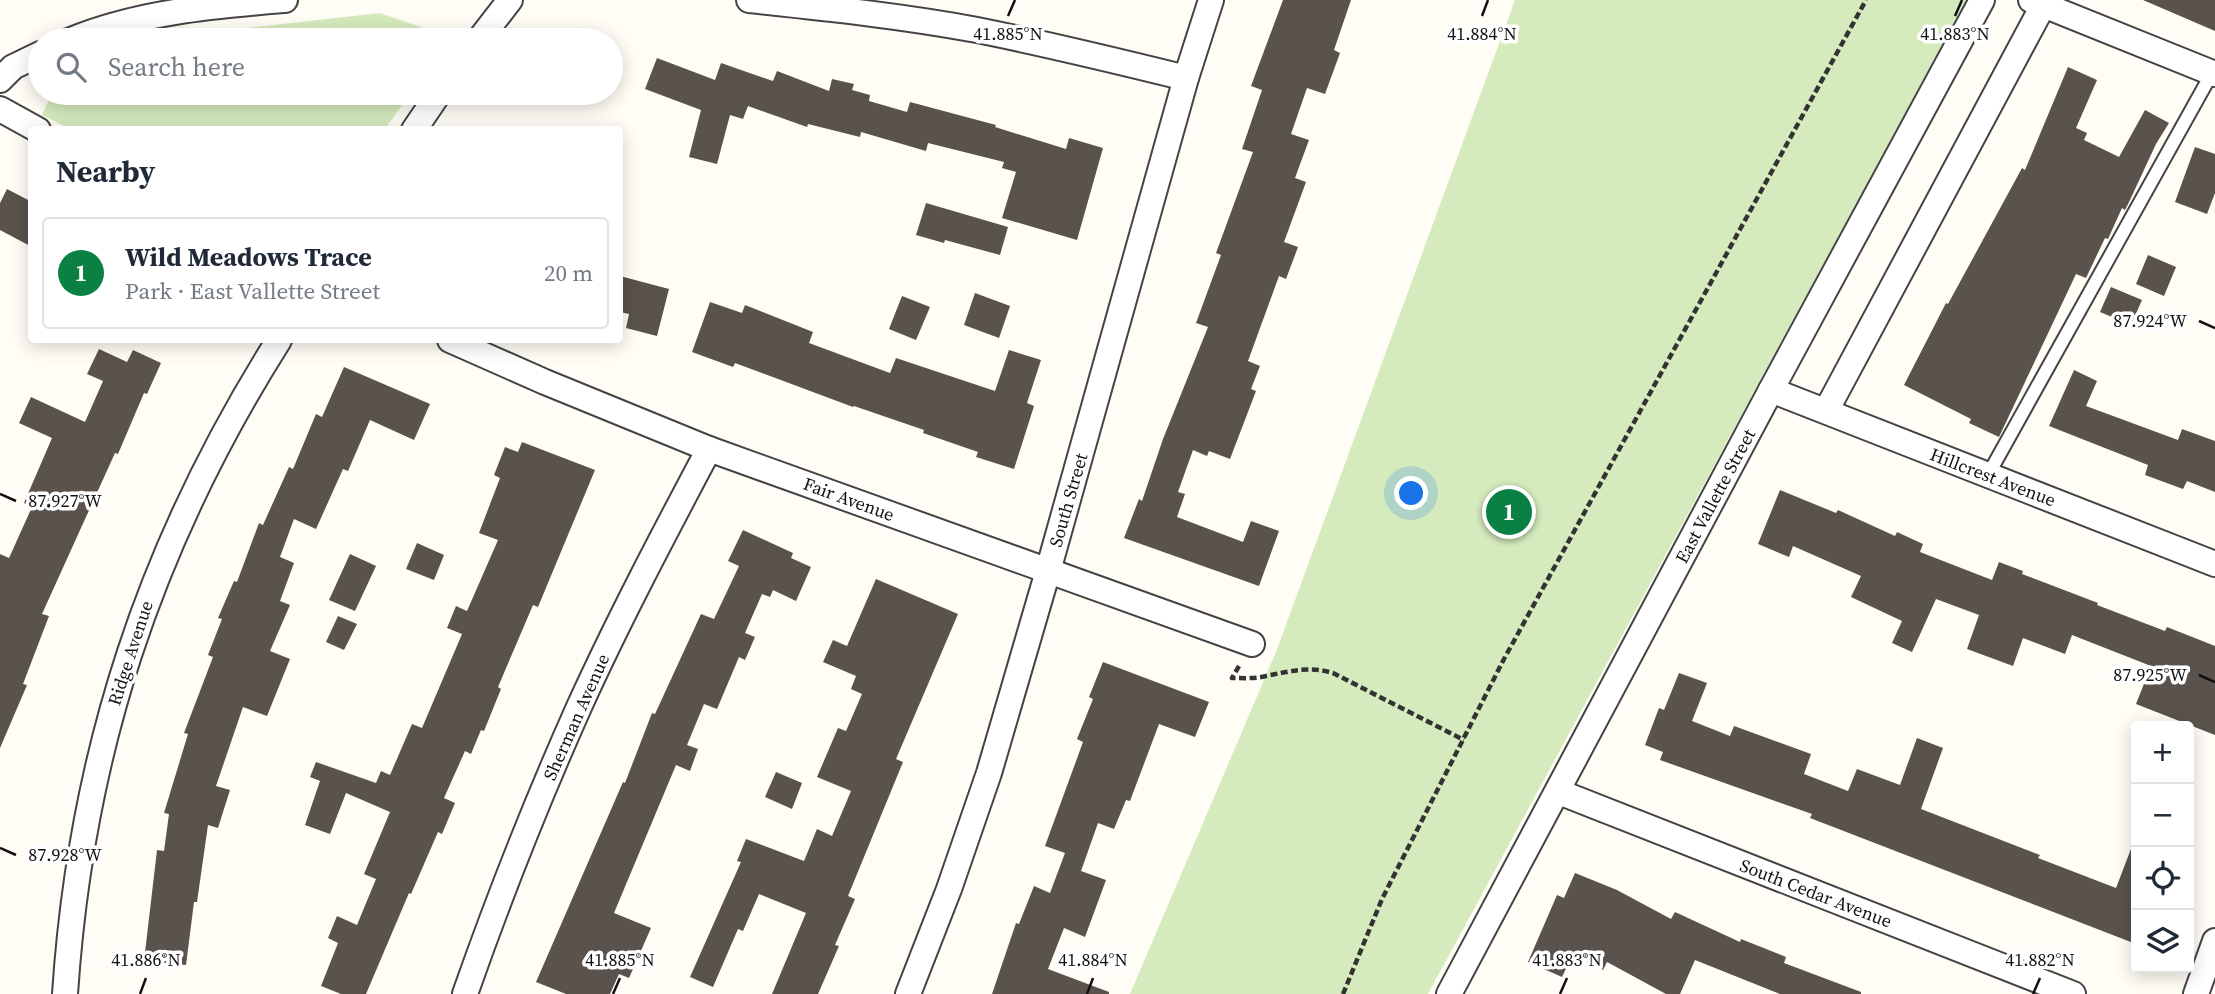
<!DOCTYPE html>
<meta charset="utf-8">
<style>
:root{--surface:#fff;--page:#f2f2f3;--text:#1f2937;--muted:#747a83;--line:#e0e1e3;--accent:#0b8043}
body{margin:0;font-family:"Source Serif 4",serif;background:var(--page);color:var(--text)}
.controls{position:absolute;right:21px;bottom:21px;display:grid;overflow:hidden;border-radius:7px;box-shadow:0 4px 18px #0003}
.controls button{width:63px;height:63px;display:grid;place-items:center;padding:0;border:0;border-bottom:2px solid var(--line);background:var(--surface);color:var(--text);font:35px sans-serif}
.you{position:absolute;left:1412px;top:494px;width:24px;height:24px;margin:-18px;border:5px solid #fff;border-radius:50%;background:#1a73e8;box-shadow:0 0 0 10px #1a73e833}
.badge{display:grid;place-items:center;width:46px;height:46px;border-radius:50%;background:var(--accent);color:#fff;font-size:23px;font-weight:700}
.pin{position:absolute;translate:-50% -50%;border:4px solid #fff;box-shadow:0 2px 7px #0006}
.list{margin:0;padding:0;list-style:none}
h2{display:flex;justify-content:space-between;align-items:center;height:91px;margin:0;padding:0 28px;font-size:30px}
h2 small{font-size:23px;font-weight:400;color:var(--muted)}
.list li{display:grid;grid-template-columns:46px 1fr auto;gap:21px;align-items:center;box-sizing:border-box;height:112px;margin:0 14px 14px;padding:0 14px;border:2px solid var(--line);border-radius:7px}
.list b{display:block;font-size:26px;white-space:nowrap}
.list p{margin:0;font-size:23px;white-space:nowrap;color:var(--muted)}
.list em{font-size:23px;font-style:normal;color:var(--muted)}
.icon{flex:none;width:38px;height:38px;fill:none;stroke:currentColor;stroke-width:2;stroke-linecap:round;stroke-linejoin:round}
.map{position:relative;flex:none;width:2215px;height:994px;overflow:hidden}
.search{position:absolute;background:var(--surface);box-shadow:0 4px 18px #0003;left:28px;top:28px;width:595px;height:77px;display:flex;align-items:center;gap:18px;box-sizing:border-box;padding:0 24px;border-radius:38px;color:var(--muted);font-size:26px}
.panel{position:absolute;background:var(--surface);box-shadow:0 4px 18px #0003;left:28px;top:126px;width:595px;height:217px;border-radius:7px}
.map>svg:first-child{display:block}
.green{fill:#d5ebbd}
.building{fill:#5a524d}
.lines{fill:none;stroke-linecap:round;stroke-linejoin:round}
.service-casing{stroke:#444;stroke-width:16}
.minor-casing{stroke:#444;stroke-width:28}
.path{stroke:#333;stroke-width:4.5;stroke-dasharray:7 3.5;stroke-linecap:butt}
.service{stroke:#fff;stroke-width:12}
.minor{stroke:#fff;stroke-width:24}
.ticks{fill:none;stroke:#111;stroke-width:2.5}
.labels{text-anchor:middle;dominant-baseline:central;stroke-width:7;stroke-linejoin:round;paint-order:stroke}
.street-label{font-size:18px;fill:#111;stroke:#fff}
.ticks-label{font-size:18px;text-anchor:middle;fill:#111;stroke:#fff;stroke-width:7;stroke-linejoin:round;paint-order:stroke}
</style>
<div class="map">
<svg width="2215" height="994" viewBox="0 0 2215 994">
<rect width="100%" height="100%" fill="#fffdf5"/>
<g class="green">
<polygon points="1515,0 1966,0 1428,994 1130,994 1276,652"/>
<polygon points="380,13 452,38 450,40 159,40 176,36"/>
<polygon points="52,93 411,93 384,130 71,129 42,115"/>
</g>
<g class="building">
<polygon points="1283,0 1351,0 1334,50 1340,53 1325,94 1307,88 1291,134 1309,140 1295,178 1306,182 1284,242 1298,247 1286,279 1279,276 1248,361 1260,366 1251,389 1256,391 1230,459 1209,451 1207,456 1193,450 1178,492 1185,494 1177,517 1243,542 1251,521 1279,531 1259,586 1124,538 1139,499 1142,501 1163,439 1208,327 1196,323 1221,255 1216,253 1253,152 1242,149 1262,90 1251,86"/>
<polygon points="2143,0 2215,0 2215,31"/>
<polygon points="657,58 715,80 721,63 773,81 777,71 829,91 832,79 854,84 852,90 870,95 869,101 907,112 910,102 996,125 995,127 1066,149 1069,138 1103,148 1077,240 1002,218 1016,172 1002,168 1004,162 928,143 926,151 861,132 860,137 808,124 807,127 748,106 743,119 730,115 717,164 689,157 701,110 645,89"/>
<polygon points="2068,67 2097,80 2076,128 2087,133 2084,140 2119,157 2145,110 2169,123 2156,144 2130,200 2125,210 2122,208 2108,239 2105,238 2086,278 2076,274 1999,437 1969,423 1971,419 1904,385 1946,303 1948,304 2022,168 2025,170"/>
<polygon points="2195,147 2215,154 2215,193 2207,214 2175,202"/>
<polygon points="7,189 32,202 32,247 0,230 0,203"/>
<polygon points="926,203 1008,227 1000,255 945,240 944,243 916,235"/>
<polygon points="2148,255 2176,267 2164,296 2136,284"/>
<polygon points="620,276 669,289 657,336 626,328 629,314 620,312"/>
<polygon points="2111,287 2142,300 2131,325 2100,312"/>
<polygon points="975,293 1010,306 999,338 964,325"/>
<polygon points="902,296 930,307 916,340 889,329"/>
<polygon points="710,302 742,313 745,305 813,332 809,343 890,373 896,358 995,391 1009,350 1041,360 1027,403 1034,406 1014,469 976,457 978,452 923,433 924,430 854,406 853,407 735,363 733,367 692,352"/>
<polygon points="99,349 127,362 133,350 161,363 147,394 144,393 118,454 115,453 42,614 49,616 23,684 27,685 0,748 0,554 9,558 32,507 24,503 52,438 19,423 31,397 85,422 103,381 87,374"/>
<polygon points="344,367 430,404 414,440 370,420 348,471 343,469 316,529 294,519 280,557 294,563 280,601 290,605 270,651 290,659 267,716 243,707 216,786 230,790 218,828 208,825 197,902 194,902 186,965 144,961 157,850 164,851 169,814 164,813 188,734 184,733 213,657 208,655 222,619 218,618 234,581 237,582 259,523 263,525 289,467 293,469 316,414 322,417"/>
<polygon points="2074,370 2097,381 2086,406 2178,440 2182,429 2215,441 2215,492 2187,481 2183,489 2145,475 2148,465 2049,426"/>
<polygon points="522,442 595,470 538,607 533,605 498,687 501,689 484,731 481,730 471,754 465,751 444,798 455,803 442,834 438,832 411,894 409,893 366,994 341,994 321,986 338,943 328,938 337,916 357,925 376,879 364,874 390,812 346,793 330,834 305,825 320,781 310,777 316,762 376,783 381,771 390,775 412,724 422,728 462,634 447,628 456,606 467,611 498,540 479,533 500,478 494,475 505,447 518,452"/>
<polygon points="1780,490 1836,513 1838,510 1895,536 1897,532 1923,544 1920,552 1992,580 1999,562 2023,571 2022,574 2098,603 2097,605 2165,631 2167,627 2215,646 2215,735 2136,704 2151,666 2072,635 2065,654 2023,638 2013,666 1967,649 1979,615 1936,599 1912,652 1892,643 1902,621 1851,597 1861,576 1793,546 1789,557 1758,544"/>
<polygon points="743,530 793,553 791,558 811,567 796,601 773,590 770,597 762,594 745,633 755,637 745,660 739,657 717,709 704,704 687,745 698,749 690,771 676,765 614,913 651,928 629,978 619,974 610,994 566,994 536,982 623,782 625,783 652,713 655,714 701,614 714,619 739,566 728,561"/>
<polygon points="417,543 444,555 434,580 406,569"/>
<polygon points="350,554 376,566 355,611 329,600"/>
<polygon points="876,579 958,614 896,759 903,762 848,896 855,899 835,945 839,946 818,994 772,994 806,913 759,894 743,931 738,929 713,987 690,977 741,862 737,861 746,839 804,861 817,829 832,836 851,791 817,777 838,728 846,731 862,694 851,689 856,676 823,662 833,640 847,646"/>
<polygon points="338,616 357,624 344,650 326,642"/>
<polygon points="1103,662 1209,702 1195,737 1159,724 1130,801 1126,800 1114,829 1098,823 1081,871 1106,880 1085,937 1064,928 1048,969 1109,992 1109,994 992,994 1016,923 1019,924 1034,886 1050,893 1065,853 1045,846 1083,742 1077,739 1093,699 1089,697"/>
<polygon points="1679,673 1707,683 1692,721 1730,736 1734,726 1811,754 1804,774 1848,791 1857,769 1900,785 1917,738 1943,748 1921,809 2040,855 2038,858 2116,888 2134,841 2136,841 2136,944 1810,818 1812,814 1660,760 1663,752 1645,745 1659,708 1664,710"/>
<polygon points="776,772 802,783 792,809 765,797"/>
<polygon points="1575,873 1617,890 1671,919 1675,912 1740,942 1741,939 1786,957 1784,963 1861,992 1861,994 1780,994 1695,960 1680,994 1666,994 1607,962 1603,970 1573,954 1562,977 1528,962 1557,895 1564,898"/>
</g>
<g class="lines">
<g class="service-casing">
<polyline id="service" points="1988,475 2212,73"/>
</g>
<g class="minor-casing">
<g id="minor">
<path d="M749 0C825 8 902 16 977 30 1047 44 1117 61 1186 78"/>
<polyline points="2031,0 2215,74"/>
<path d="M71 40C139 12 213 6 285 0"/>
<polyline points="479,40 510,0"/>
<polyline points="0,80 13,67 40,54"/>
<polyline points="0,109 38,130"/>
<polyline points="414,130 439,93"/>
<polyline points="450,340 545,382 709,449 1252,644"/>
<polyline points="1771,390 2215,564"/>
<polyline points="1826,411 2046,0"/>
<polyline points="1559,792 2073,994"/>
<path d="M65 994C81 753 150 544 279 340"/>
<path d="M465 994C499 897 537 801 579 707 619 619 664 534 709 449"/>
<polyline points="908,994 949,889 989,773 1048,571 1186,78 1211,0"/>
<polyline points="1449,994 1771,390 1982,0"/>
<polyline points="2196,994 2215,941"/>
</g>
</g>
<g class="path">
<path d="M1239 666 1232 678C1243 678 1255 679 1266 676 1291 671 1309 666 1333 673L1464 740"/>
<polyline points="1343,994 1382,899 1504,659 1866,0"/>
</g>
<use href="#service" class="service"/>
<use href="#minor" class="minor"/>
</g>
<path class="ticks" d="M1008 16 1015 0M1482 16 1488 0M1955 16 1962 0M2199 321 2215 328M0 494 16 501M2199 675 2215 682M0 848 16 855M140 994 146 978M613 994 620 978M1087 994 1093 978M1560 994 1567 978M2033 994 2040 978"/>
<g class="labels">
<g class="street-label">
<text transform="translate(1993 477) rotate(21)">Hillcrest Avenue</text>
<text transform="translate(1715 496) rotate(-62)">East Vallette Street</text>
<text transform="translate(849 499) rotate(20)">Fair Avenue</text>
<text transform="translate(1068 500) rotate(-74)">South Street</text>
<text transform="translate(130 653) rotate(-72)">Ridge Avenue</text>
<text transform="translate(576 717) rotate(-66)">Sherman Avenue</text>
<text transform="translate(1816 893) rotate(21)">South Cedar Avenue</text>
</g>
</g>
<g class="ticks-label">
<text x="1008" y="40">41.885°N</text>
<text x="1482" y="40">41.884°N</text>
<text x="1955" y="40">41.883°N</text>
<text x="2150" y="327">87.924°W</text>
<text x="65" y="507">87.927°W</text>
<text x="2150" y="681">87.925°W</text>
<text x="65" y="861">87.928°W</text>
<text x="146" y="966">41.886°N</text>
<text x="620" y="966">41.885°N</text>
<text x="1093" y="966">41.884°N</text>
<text x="1567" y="966">41.883°N</text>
<text x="2040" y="966">41.882°N</text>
</g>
</svg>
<div class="controls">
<button>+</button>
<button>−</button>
<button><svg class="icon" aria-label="locate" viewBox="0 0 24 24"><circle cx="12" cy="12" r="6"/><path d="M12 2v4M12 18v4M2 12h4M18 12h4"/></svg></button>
<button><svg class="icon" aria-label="layers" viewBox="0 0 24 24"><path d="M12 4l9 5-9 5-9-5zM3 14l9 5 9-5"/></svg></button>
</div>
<div class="you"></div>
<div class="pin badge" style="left:1509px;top:512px">1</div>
<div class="search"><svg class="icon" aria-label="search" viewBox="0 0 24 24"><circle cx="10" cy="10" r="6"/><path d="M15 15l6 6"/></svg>Search here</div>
<section class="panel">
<h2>Nearby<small></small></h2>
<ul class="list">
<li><span class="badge">1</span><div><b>Wild Meadows Trace</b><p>Park · East Vallette Street</p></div><em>20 m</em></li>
</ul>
</section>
</div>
